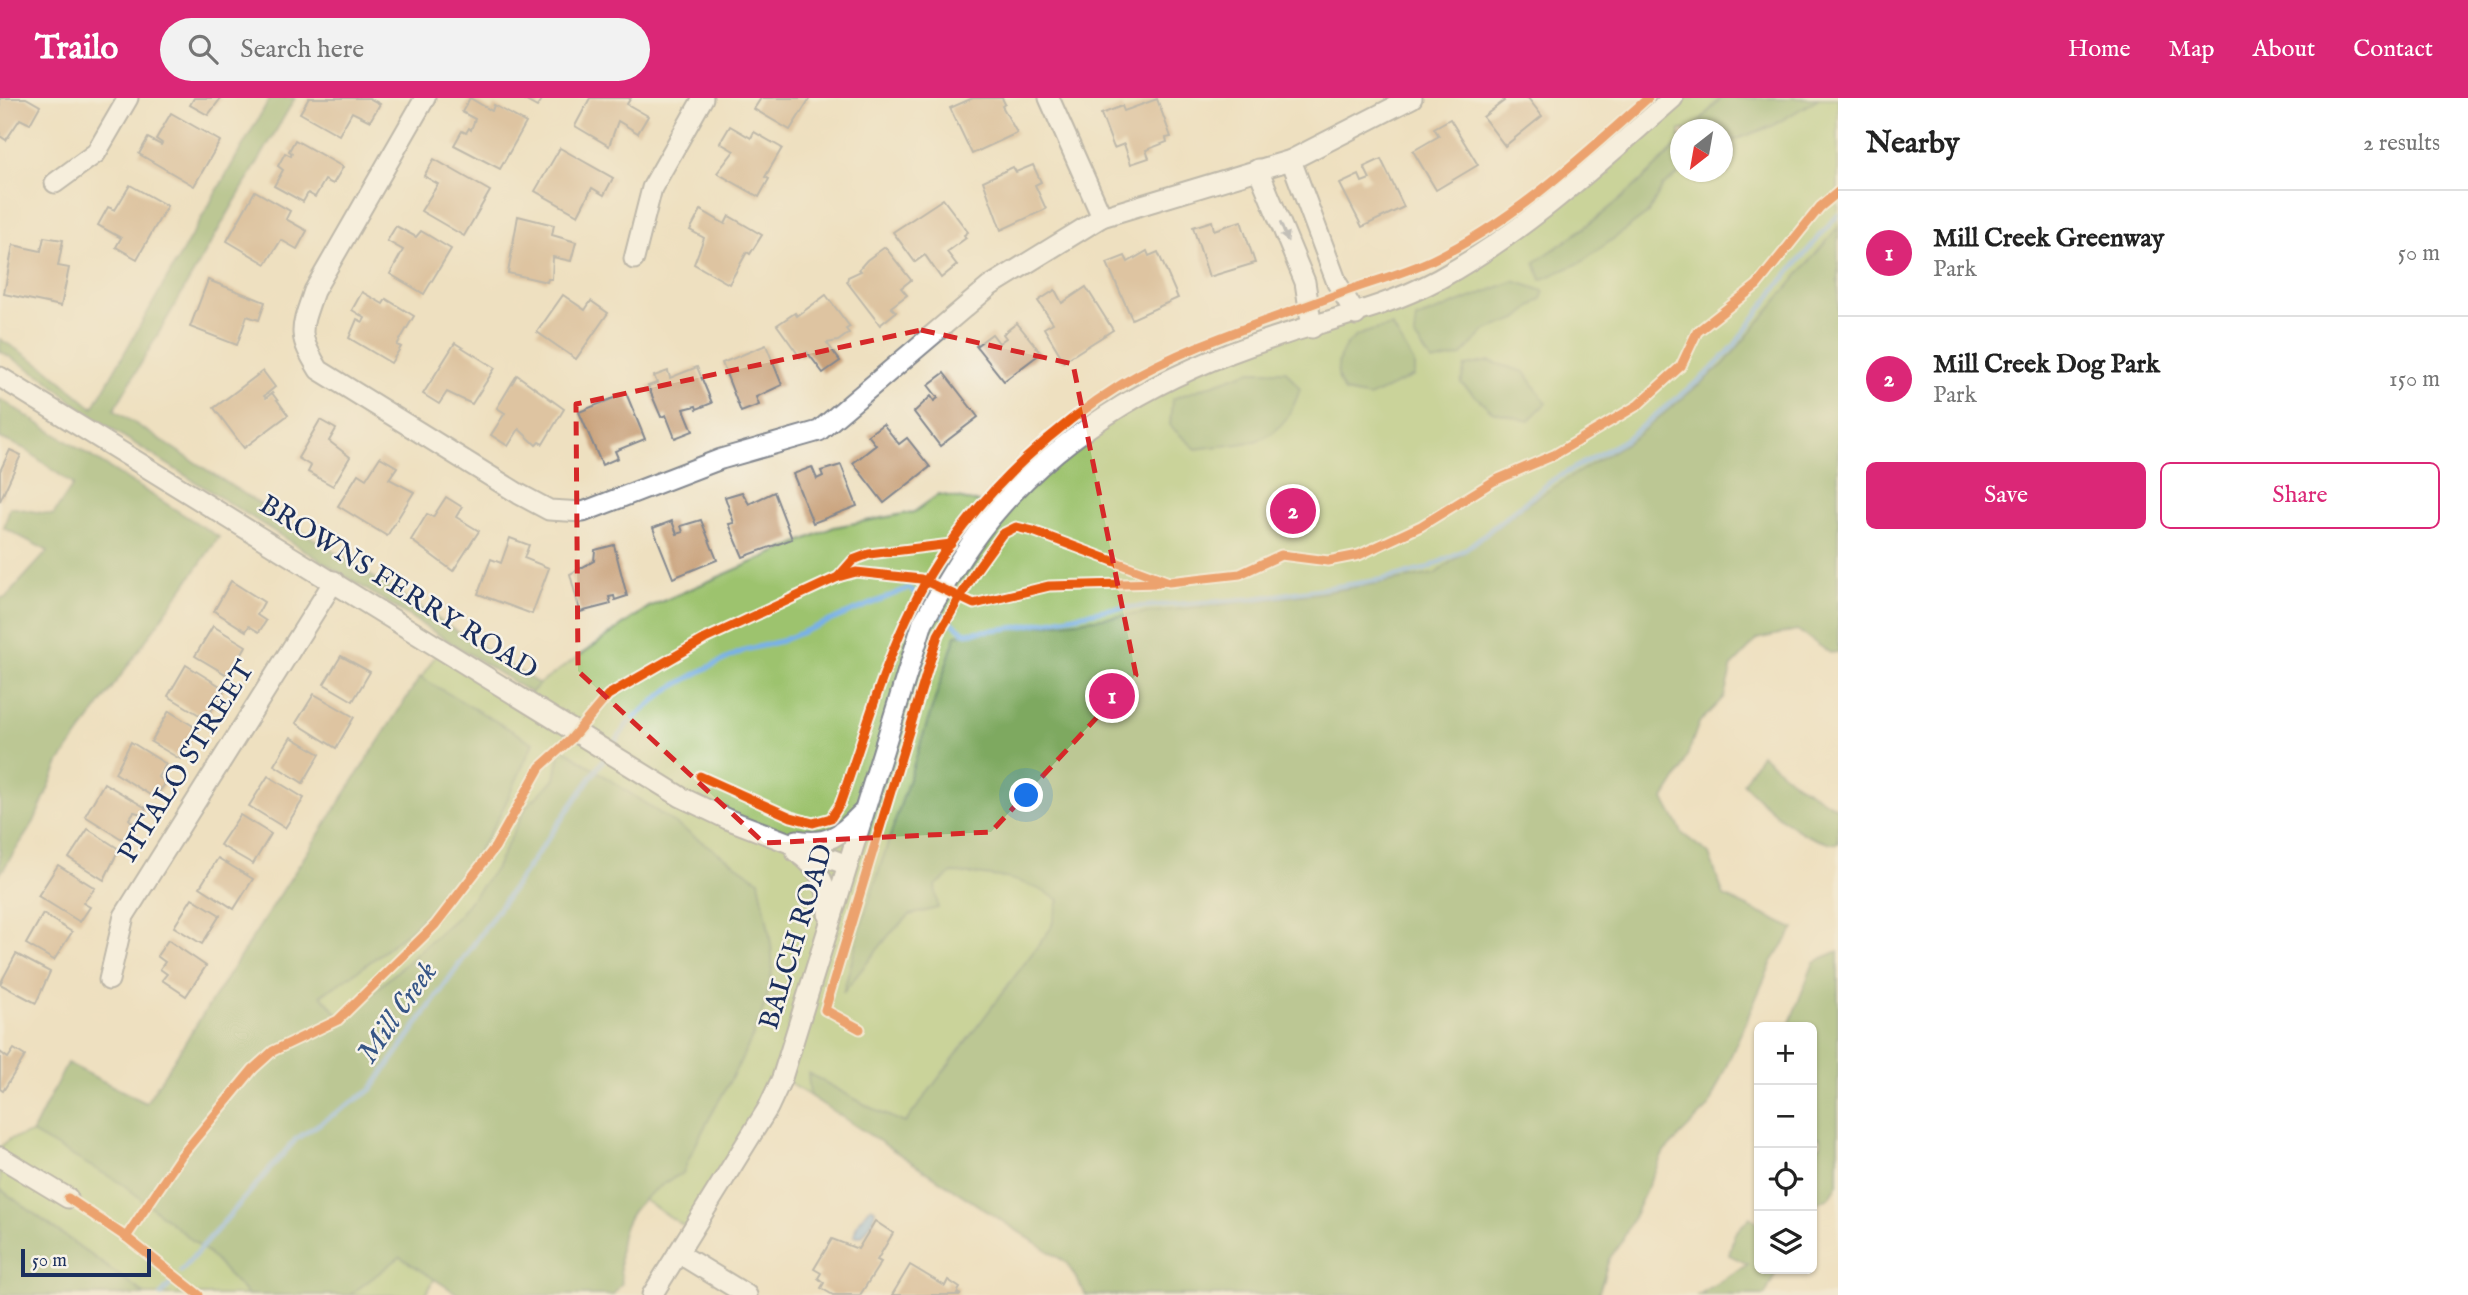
<!DOCTYPE html>
<meta charset="utf-8">
<style>
:root{--surface:#fff;--page:#f2f2f2;--text:#222;--muted:#767676;--line:#e0e0e0;--accent:#db2777}
body{margin:0;font-family:"IM FELL English",serif;background:var(--page);color:var(--text)}
.controls{position:absolute;right:21px;bottom:21px;display:grid;overflow:hidden;border-radius:10px;box-shadow:0 2px 5px #0004}
.controls button{width:63px;height:63px;display:grid;place-items:center;padding:0;border:0;border-bottom:2px solid var(--line);background:var(--surface);color:var(--text);font:35px sans-serif}
.compass{position:absolute;left:1670px;top:21px;width:63px;height:63px;border-radius:50%;background:var(--surface);box-shadow:0 2px 5px #0004;rotate:211deg}
.scale{position:absolute;left:21px;bottom:18px;width:130px;box-sizing:border-box;padding-left:7px;border:4px solid #1b2f5e;border-top:0;font-size:19px;line-height:24px;white-space:nowrap;color:#1b2f5e;-webkit-text-stroke:5px #f7f3e8;paint-order:stroke}
.you{position:absolute;left:1027px;top:698px;width:24px;height:24px;margin:-18px;border:5px solid #fff;border-radius:50%;background:#1a73e8;box-shadow:0 0 0 10px #1a73e833}
.badge{display:grid;place-items:center;width:46px;height:46px;border-radius:50%;background:var(--accent);color:#fff;font-size:23px;font-weight:700}
.pin{position:absolute;translate:-50% -50%;border:4px solid #fff;box-shadow:0 2px 7px #0006}
.list{margin:0;padding:0;list-style:none}
h2{display:flex;justify-content:space-between;align-items:center;height:91px;margin:0;padding:0 28px;font-size:30px}
h2 small{font-size:23px;font-weight:400;color:var(--muted)}
.list li{display:grid;grid-template-columns:46px 1fr auto;gap:21px;align-items:center;box-sizing:border-box;height:126px;padding:0 28px;border-top:2px solid var(--line)}
.list b{display:block;font-size:26px;white-space:nowrap}
.list p{margin:0;font-size:23px;white-space:nowrap;color:var(--muted)}
.list em{font-size:23px;font-style:normal;color:var(--muted)}
.actions{display:flex;gap:14px;padding:21px 28px}
.actions a{flex:1;padding:16px 0;border:2px solid var(--accent);border-radius:10px;text-align:center;font-size:24px;color:var(--accent)}
.actions .main{background:var(--accent);color:#fff}
.icon{flex:none;width:38px;height:38px;fill:none;stroke:currentColor;stroke-width:2;stroke-linecap:round;stroke-linejoin:round}
.map{position:relative;flex:none;width:1838px;height:1197px;overflow:hidden}
header{display:flex;align-items:center;gap:42px;box-sizing:border-box;height:98px;padding:0 35px;background:var(--accent);color:#fff}
header strong{font-size:33px}
nav{display:flex;gap:38px;margin-inline-start:auto;font-size:24px}
.search{width:490px;height:63px;background:var(--page);display:flex;align-items:center;gap:18px;box-sizing:border-box;padding:0 24px;border-radius:38px;color:var(--muted);font-size:26px}
main{display:flex}
aside{flex:1;background:var(--surface)}
.map>svg:first-child{display:block}
.green{fill:#9dc36e;stroke:#5c7966;stroke-width:2;fill-rule:evenodd}
.forest{fill:#7ea961;stroke:#4c6c60;stroke-width:2}
.water{fill:#78b1e8;stroke:#4a70a3;stroke-width:2}
.lines{fill:none;stroke-linecap:round;stroke-linejoin:round}
.stream{stroke:#78b1e8;stroke-width:5}
.building{fill:#c9a27c}
.minor-casing{stroke:#84888f;stroke-width:23}
.minor{stroke:#fff;stroke-width:19}
.cycleway-casing{stroke:#f7f3e8;stroke-width:13}
.cycleway{stroke:#e8590c;stroke-width:9}
.oneway{fill:#8d97ae}
.marked{fill:none;stroke:#d62828;stroke-width:5;stroke-dasharray:14 9;stroke-linejoin:round}
.labels{text-anchor:middle;dominant-baseline:central;stroke-width:5;stroke-linejoin:round;paint-order:stroke}
.street-label{font-size:28px;fill:#1b2f5e;stroke:#f7f3e8}
.water-label{font-size:30px;font-style:italic;fill:#375687;stroke:#f7f3e8}
</style>
<header>
<strong>Trailo</strong>
<div class="search"><svg class="icon" aria-label="search" viewBox="0 0 24 24"><circle cx="10" cy="10" r="6"/><path d="M15 15l6 6"/></svg>Search here</div>
<nav><a>Home</a><a>Map</a><a>About</a><a>Contact</a></nav>
</header>
<main>
<div class="map">
<svg width="1838" height="1197" viewBox="0 0 1838 1197">
<rect width="100%" height="100%" fill="#f7f3e8"/>
<filter id="ink" filterUnits="userSpaceOnUse"><feTurbulence type="fractalNoise" baseFrequency=".0143" numOctaves="2"/><feDisplacementMap in="SourceGraphic" scale="14" xChannelSelector="R" yChannelSelector="G"/><feConvolveMatrix kernelMatrix="1 2 1 2 8 2 1 2 1" color-interpolation-filters="sRGB"/></filter>
<filter id="wash" filterUnits="userSpaceOnUse"><feTurbulence type="fractalNoise" baseFrequency=".00686" numOctaves="4" result="noise"/><feDisplacementMap in="SourceGraphic" scale="28" xChannelSelector="R" yChannelSelector="G"/><feGaussianBlur stdDeviation="1.57" result="paint"/><feColorMatrix in="noise" values="0 0 0 0 0 0 0 0 0 0 0 0 0 0 0 0 0 1.4 0 .05"/><feComposite in="paint" operator="in"/></filter>
<g filter="url(#wash)">
<rect width="100%" height="100%" fill="#eee0c0"/>
<path class="green" d="M1673 0H1838V443L1777 447 1627 726 1615 1142 1598 1197H1086L1067 1165 782 980 692 1133 570 1055 483 1100 425 1197H146L0 1091V1049L10 1041 32 1035 67 965 146 1005 441 549 525 601 539 586 649 509 834 429 914 414 939 396 999 409 1056 354 1180 275 1439 181ZM1680 32H1722V74H1680Z"/>
<g class="forest">
<polygon points="270,0 295,0 114,312 539,586 531,595 86,315 46,281 0,253 0,241 45,269 93,310"/>
<polygon points="1721,0 1819,0 1772,28 1723,46 1722,32 1692,31"/>
<path d="M1680 44 1681 74 1663 88 1648 115 1582 164 1541 182 1535 164C1589 129 1637 91 1680 44Z"/>
<path d="M1838 129V554L1830 555 1797 532 1758 541 1732 568 1724 599 1699 625 1682 672 1664 701 1683 736 1709 756 1724 798 1794 831 1772 864 1708 1010 1664 1054 1622 1143 1609 1161 1598 1197H1086L1067 1165 810 998 808 975 877 1013 905 1025 1051 830 1059 802C1022 779 995 777 952 775L935 788 938 810 910 817 890 836 843 895 864 818 956 537 1319 495 1435 476 1528 405 1634 340 1724 266Z"/>
<polygon points="1514,183 1544,193 1541,201 1517,221 1486,232 1461,258 1432,264 1414,238 1416,221"/>
<path d="M1392 228 1414 265V278L1369 299 1345 294C1332 277 1337 253 1354 240 1363 233 1381 231 1392 228Z"/>
<polygon points="1489,263 1525,274 1546,305 1528,323 1492,313 1461,285 1465,268"/>
<path d="M1250 273H1286L1300 291C1280 352 1251 343 1196 351L1170 328 1172 301Z"/>
<polygon points="0,301 219,439 59,665 34,724 0,776 0,500 6,499 48,453 4,430 10,409 53,417 73,387 25,351 0,340"/>
<path d="M420 579 533 645C520 673 508 704 492 731 448 805 392 853 321 897L343 922 458 818 495 771 526 709 555 681 561 649 759 782C763 805 775 852 772 873 764 943 708 1010 683 1075 632 1101 612 1128 622 1185L613 1197H459L400 1159 350 1197H248L207 1154 124 1087 32 1035 67 965 146 1005Z"/>
<path d="M1761 656 1790 681 1838 711V745C1807 748 1764 707 1743 685Z"/>
<polygon points="1838,853 1838,1086 1830,1099 1812,1107 1812,1054 1821,1047 1820,1039 1812,1039 1812,929 1788,929 1814,864"/>
<polygon points="0,1091 146,1197 0,1197"/>
<polygon points="1750,1119 1759,1126 1759,1171 1778,1171 1765,1197 1698,1197 1748,1166 1729,1157 1734,1136"/>
</g>
<path class="water" d="M871 1109 875 1111 874 1121 862 1138H854C858 1119 860 1122 871 1109Z"/>
<g class="lines">
<g class="stream">
<polyline points="611,650 629,624 669,591 705,571 745,552 781,543 909,490 965,535 1019,529 1109,511 1251,501 1380,482 1426,471 1466,451 1553,382 1625,342 1709,274 1734,248 1780,185 1838,117"/>
<polyline points="181,1173 296,1041 371,992 606,658"/>
<polyline points="161,1197 174,1182"/>
</g>
</g>
<g id="blocks">
<g class="building">
<polygon points="0,0 26,0 40,8 30,26 20,21 6,42 0,38"/>
<polygon points="194,0 221,0 208,17 190,7"/>
<polygon points="309,0 369,0 380,6 370,23 352,14 339,37 300,15"/>
<polygon points="470,0 492,13 494,7 526,25 500,71 454,47 462,33 466,35 469,30 471,32 475,21 462,14"/>
<polygon points="521,0 543,0 537,9"/>
<polygon points="590,0 631,0 627,6 648,18 638,35 618,23 609,48 575,28"/>
<polygon points="761,0 810,0 790,32 754,11"/>
<polygon points="973,0 1002,0 1005,6 1002,8 1017,35 972,56 950,10"/>
<polygon points="1502,0 1528,0 1542,18 1505,48 1483,19 1504,3"/>
<polygon points="1157,1 1171,39 1166,40 1167,44 1146,52 1149,60 1131,66 1124,46 1114,50 1101,16 1122,8 1124,13"/>
<polygon points="171,15 220,43 194,88 139,56 148,40 161,47 162,45 156,41"/>
<polygon points="1450,21 1478,67 1436,92 1413,53 1439,38 1434,30"/>
<polygon points="730,28 751,40 754,34 782,50 765,79 769,81 759,99 717,75 734,53 720,45"/>
<polygon points="295,42 343,69 333,86 325,82 315,99 308,95 303,104 274,88 283,72 278,68 285,55 291,58 292,55 289,53"/>
<polygon points="560,50 613,80 604,97 592,90 578,117 535,93"/>
<polygon points="434,61 490,93 464,138 421,113 438,86 424,78"/>
<polygon points="1381,61 1404,109 1362,129 1340,86 1359,77 1362,84 1370,81 1364,69"/>
<polygon points="1033,67 1041,84 1035,87 1046,111 1001,132 983,83 1013,69 1016,74"/>
<polygon points="130,87 167,108 137,161 116,149 121,140 98,127 108,109 115,112"/>
<polygon points="255,93 290,113 286,121 307,133 297,151 281,142 266,166 227,143"/>
<polygon points="943,101 968,134 964,137 966,140 947,154 957,167 941,180 925,157 915,164 893,134"/>
<polygon points="701,112 725,126 729,118 762,137 750,156 747,154 729,186 694,166 704,140 690,132"/>
<polygon points="518,118 554,127 552,137 576,144 571,163 553,159 552,181 548,181 547,184 508,175"/>
<polygon points="1212,123 1214,132 1241,123 1255,165 1209,179 1193,129"/>
<polygon points="396,128 416,139 421,133 451,151 424,196 390,176 403,152 387,143"/>
<polygon points="44,139 63,142 58,168 69,170 61,208 4,196 13,147 41,153"/>
<polygon points="885,149 911,182 901,190 907,197 891,209 896,214 880,227 847,184 848,179 861,173 859,171 867,162"/>
<polygon points="1147,153 1149,158 1158,154 1178,200 1132,221 1107,165 1125,158 1128,164"/>
<polygon points="208,182 265,204 259,222 247,218 237,247 190,229"/>
<polygon points="1086,189 1113,232 1064,263 1044,230 1053,225 1038,203 1055,192 1062,205"/>
<polygon points="362,194 383,206 386,201 414,218 397,247 401,249 391,265 349,240 357,221 363,224 365,220 352,212"/>
<polygon points="563,197 585,212 591,203 608,215 576,261 537,234"/>
<polygon points="826,197 850,229 846,231 849,235 838,243 827,245 840,263 823,275 807,254 800,259 777,227 795,215 797,218"/>
<polygon points="1017,225 1041,255 1004,283 976,248 992,236 999,245 1006,240 1003,236"/>
<polygon points="455,245 495,270 472,306 447,294 439,306 423,296"/>
<polygon points="766,247 782,287 756,299 759,307 741,314 722,265"/>
<polygon points="697,269 712,305 697,311 696,308 684,311 693,333 675,340 666,317 661,319 648,288 657,285 654,278 668,273 670,280"/>
<polygon points="263,273 275,289 264,298 266,300 272,295 288,317 244,350 214,310"/>
<polygon points="944,275 978,319 940,348 914,314 931,298 934,303 938,300 928,287"/>
<polygon points="517,277 564,311 543,346 539,344 536,347 519,331 508,348 491,337 505,315 497,310"/>
<polygon points="626,295 645,341 615,353 618,360 602,367 579,314"/>
<polygon points="320,322 336,331 329,343 350,359 333,388 308,374 311,368 298,360"/>
<polygon points="883,326 899,346 907,340 930,369 884,405 853,365 876,347 868,337"/>
<polygon points="10,352 21,357 0,403 0,373"/>
<polygon points="380,359 397,369 389,381 414,394 387,438 338,408 358,376 366,381"/>
<polygon points="841,367 857,408 813,425 793,376 812,369 817,381 823,378 821,373"/>
<polygon points="742,394 749,406 774,394 792,441 743,459 729,426 734,425 725,399"/>
<polygon points="446,399 462,409 456,419 479,433 453,473 411,442 427,416 433,419"/>
<polygon points="701,422 717,462 673,480 653,430 672,423 677,436 683,434 681,428"/>
<polygon points="510,440 529,447 524,460 549,470 532,516 478,496 491,461 501,465"/>
<polygon points="614,447 627,498 615,502 614,498 609,499 611,506 580,514 570,476 594,463 595,452"/>
<polygon points="231,483 264,504 257,517 266,523 259,534 249,528 246,533 214,513"/>
<polygon points="213,528 246,548 229,578 195,558"/>
<polygon points="341,558 370,574 353,603 324,586"/>
<polygon points="186,567 225,591 206,621 168,598"/>
<polygon points="314,596 354,619 336,650 296,625"/>
<polygon points="169,613 198,631 180,661 151,644"/>
<polygon points="291,639 320,656 303,685 274,667"/>
<polygon points="131,644 166,666 158,679 166,684 155,700 115,675"/>
<polygon points="268,678 304,700 285,730 249,708"/>
<polygon points="104,685 146,710 142,716 134,714 129,721 136,729 125,743 85,718"/>
<polygon points="240,717 271,736 253,766 220,747"/>
<polygon points="88,731 119,751 104,782 69,760"/>
<polygon points="218,760 253,781 234,811 200,789"/>
<polygon points="58,767 95,790 83,805 90,809 80,824 38,798"/>
<polygon points="192,800 220,817 202,846 174,829"/>
<polygon points="43,816 72,834 54,862 26,846"/>
<polygon points="168,842 206,868 186,898 162,882 167,876 160,871 165,864 157,858"/>
<polygon points="16,856 50,874 36,905 0,886"/>
<polygon points="14,951 25,958 3,993 0,991 0,954 8,960"/>
<polygon points="875,1123 893,1135 877,1162 881,1164 860,1197 833,1197 821,1190 824,1185 818,1180 821,1175 814,1171 832,1141 858,1151"/>
<polygon points="910,1167 945,1188 948,1182 960,1190 957,1195 961,1197 892,1197"/>
</g>
</g>
</g>
<g filter="url(#ink)">
<use href="#blocks" fill-opacity="0" stroke="#84888f" stroke-width="2"/>
<g class="lines">
<g class="minor-casing">
<g id="minor">
<path d="M425 0 314 193C300 233 297 236 319 272L519 396 549 412 583 414 721 361 819 333 990 188 1102 119 1291 62 1412 0"/>
<polyline points="1049,0 1102,119"/>
<polyline points="1291,62 1337,185 1356,217"/>
<polyline points="1258,71 1305,184 1312,230"/>
<polyline points="55,85 96,55 128,0"/>
<polyline points="634,161 652,90 703,0"/>
<polyline points="0,279 681,699 727,721 847,767"/>
<path d="M797 742C827 748 841 737 861 716"/>
<path d="M796 754C818 769 830 788 828 816"/>
<polyline points="109,882 124,818 334,483"/>
<polyline points="0,1059 68,1100"/>
<polyline points="678,1155 747,1197"/>
<path d="M652 1197 768 1010 782 980 923 524C946 485 968 444 999 410 1070 328 1168 274 1270 241 1327 222 1385 210 1439 181 1526 133 1599 65 1673 0"/>
</g>
</g>
<use href="#minor" class="minor"/>
<g class="cycleway-casing">
<g id="cycleway">
<polyline points="838,479 856,474 921,481 974,506 1049,488 1159,485"/>
<path d="M700 678 791 719 813 725 831 720 840 706C870 622 892 530 943 456 989 389 1053 329 1122 286 1189 246 1269 223 1341 195 1371 184 1402 176 1432 162 1514 123 1581 60 1648 0"/>
<polyline points="860,931 825,912 938,537 976,472 1002,436 1016,429 1033,433 1169,484 1240,476 1281,457 1328,463 1359,457 1421,428 1494,383 1554,357 1638,307 1681,268 1697,234 1757,187 1820,109 1838,94"/>
<polyline points="68,1100 126,1139 199,1197"/>
<polyline points="126,1139 181,1058 253,971 273,953 338,922 435,827 495,749 540,669 570,642 608,597 705,541 838,479 853,462 869,456 951,446"/>
</g>
</g>
<use href="#cycleway" class="cycleway"/>
</g>
<defs><path id="oneway-solid" d="M-6-.8H1V-3.2L6.5 0L1 3.2V.8H-6Z" transform="scale(1.75)"/></defs>
<use class="oneway" href="#oneway-solid" transform="translate(1284 134) rotate(68)"/>
</g>
<path d="M0 0H1838V1197H0ZM921 232 1073 266 1136 577 991 734 764 745 578 573 576 306Z" fill="#eee0c0" fill-opacity=".55" fill-rule="evenodd"/>
<path class="marked" d="M921 232 1073 266 1136 577 991 734 764 745 578 573 576 306Z"/>
<g class="labels">
<g class="street-label">
<text transform="translate(398 490) rotate(32)">BROWNS FERRY ROAD</text>
<text transform="translate(187 664) rotate(-58)">PITALO STREET</text>
<text transform="translate(797 839) rotate(-73)">BALCH ROAD</text>
</g>
<g class="water-label">
<text transform="translate(398 915) rotate(-55)">Mill Creek</text>
</g>
</g>
</svg>
<div class="controls">
<button>+</button>
<button>−</button>
<button><svg class="icon" aria-label="locate" viewBox="0 0 24 24"><circle cx="12" cy="12" r="6"/><path d="M12 2v4M12 18v4M2 12h4M18 12h4"/></svg></button>
<button><svg class="icon" aria-label="layers" viewBox="0 0 24 24"><path d="M12 4l9 5-9 5-9-5zM3 14l9 5 9-5"/></svg></button>
</div>
<svg class="compass" viewBox="-18 -18 36 36"><path d="M0-13l5 13h-10z" fill="#e53935"/><path d="M0 13l5-13h-10z" fill="#767676"/></svg>
<div class="scale">50 m</div>
<div class="you"></div>
<div class="pin badge" style="left:1112px;top:598px">1</div>
<div class="pin badge" style="left:1293px;top:413px">2</div>
</div>
<aside>
<h2>Nearby<small>2 results</small></h2>
<ul class="list">
<li><span class="badge">1</span><div><b>Mill Creek Greenway</b><p>Park</p></div><em>50 m</em></li>
<li><span class="badge">2</span><div><b>Mill Creek Dog Park</b><p>Park</p></div><em>150 m</em></li>
</ul>
<div class="actions"><a class="main">Save</a><a>Share</a></div>
</aside>
</main>
